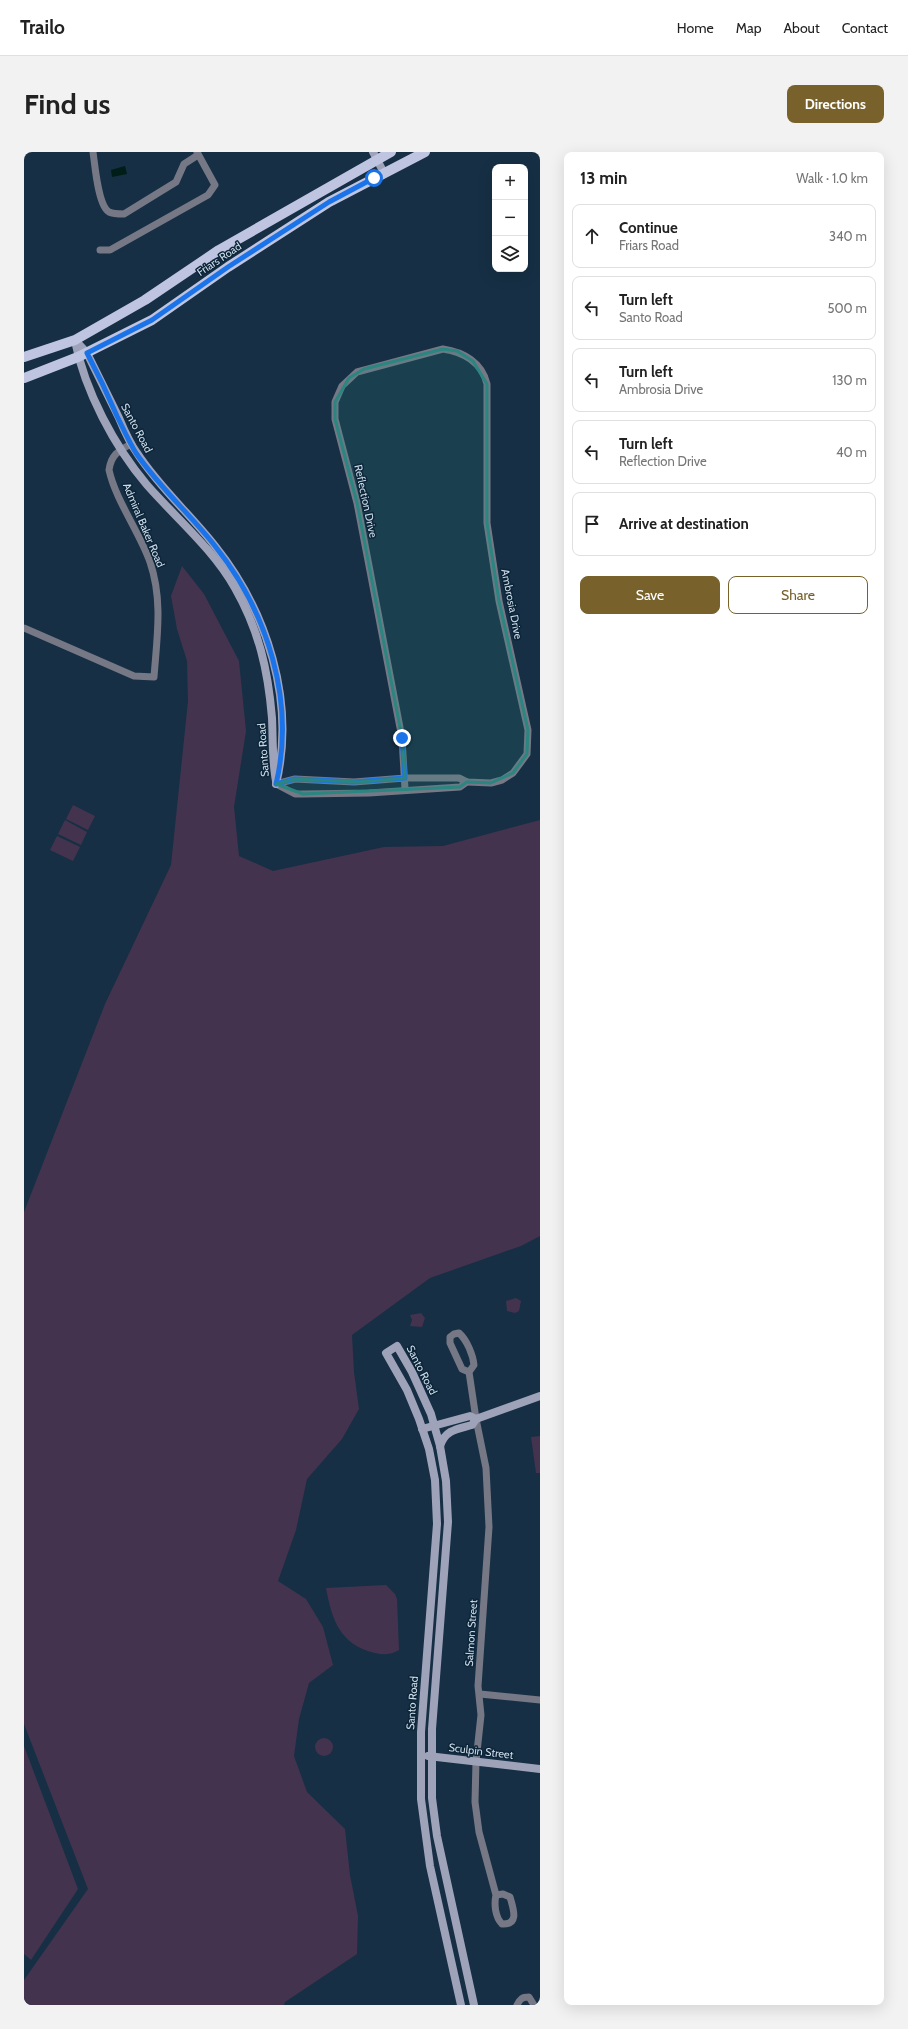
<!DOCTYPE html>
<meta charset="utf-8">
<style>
:root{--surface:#fff;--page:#f2f2f2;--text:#222;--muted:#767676;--line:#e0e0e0;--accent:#78612a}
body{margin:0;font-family:Cabin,sans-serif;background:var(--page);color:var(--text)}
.controls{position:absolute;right:12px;top:12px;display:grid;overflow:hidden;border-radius:8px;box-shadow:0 4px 16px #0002}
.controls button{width:36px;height:36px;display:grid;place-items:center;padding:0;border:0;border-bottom:1px solid var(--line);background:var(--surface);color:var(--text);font:20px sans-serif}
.stop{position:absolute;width:12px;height:12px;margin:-9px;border:3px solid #1a73e8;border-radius:50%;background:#fff}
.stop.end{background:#1a73e8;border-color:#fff;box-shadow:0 1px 4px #0008}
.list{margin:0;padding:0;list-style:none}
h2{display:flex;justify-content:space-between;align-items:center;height:52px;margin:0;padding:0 16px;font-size:17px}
h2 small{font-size:13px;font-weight:400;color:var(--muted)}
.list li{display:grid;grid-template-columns:26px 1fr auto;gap:12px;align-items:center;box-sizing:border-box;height:64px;margin:0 8px 8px;padding:0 8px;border:1px solid var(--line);border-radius:8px}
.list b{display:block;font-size:15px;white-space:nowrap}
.list p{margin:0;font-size:13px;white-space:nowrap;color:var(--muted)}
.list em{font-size:13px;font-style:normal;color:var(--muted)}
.actions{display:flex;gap:8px;padding:12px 16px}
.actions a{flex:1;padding:9px 0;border:1px solid var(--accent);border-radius:8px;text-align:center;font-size:14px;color:var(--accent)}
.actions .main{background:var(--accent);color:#fff}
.icon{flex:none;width:22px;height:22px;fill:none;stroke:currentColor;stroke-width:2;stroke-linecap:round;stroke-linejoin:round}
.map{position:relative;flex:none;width:516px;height:1853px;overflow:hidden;border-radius:8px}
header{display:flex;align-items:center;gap:24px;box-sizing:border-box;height:56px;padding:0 20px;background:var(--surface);border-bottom:1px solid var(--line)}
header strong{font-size:19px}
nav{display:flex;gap:22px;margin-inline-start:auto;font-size:14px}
.intro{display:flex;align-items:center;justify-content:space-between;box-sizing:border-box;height:96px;padding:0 24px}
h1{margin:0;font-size:28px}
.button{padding:10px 18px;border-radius:8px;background:var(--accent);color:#fff;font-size:14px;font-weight:700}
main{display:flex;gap:24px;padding:0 24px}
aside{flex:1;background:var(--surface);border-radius:8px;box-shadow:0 4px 16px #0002}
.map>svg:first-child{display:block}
.green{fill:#43334e}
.water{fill:#001d18}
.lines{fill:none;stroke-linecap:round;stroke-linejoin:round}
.street{stroke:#767886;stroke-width:7}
.secondary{stroke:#9fa3ba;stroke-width:8}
.primary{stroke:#bfc4e1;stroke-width:10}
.route{stroke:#1a73e8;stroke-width:5}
.marked{fill:#2b8580;fill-opacity:0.2;stroke:#2b8580;stroke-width:3;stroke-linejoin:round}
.labels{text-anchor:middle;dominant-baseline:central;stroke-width:3;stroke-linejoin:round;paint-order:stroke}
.street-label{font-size:11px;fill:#ccdbe8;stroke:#0c2539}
</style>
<header>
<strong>Trailo</strong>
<nav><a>Home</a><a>Map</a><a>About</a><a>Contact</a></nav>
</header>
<div class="intro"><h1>Find us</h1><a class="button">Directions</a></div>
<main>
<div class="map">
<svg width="516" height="1853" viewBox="0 0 516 1853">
<rect width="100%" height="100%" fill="#162f44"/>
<g class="green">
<polygon points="158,414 180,442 215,509 222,579 210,655 215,704 249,719 360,695 419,694 516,668 516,1084 497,1094 406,1126 328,1183 330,1220 335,1257 318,1287 283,1327 272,1378 254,1429 282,1447 299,1475 309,1513 285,1531 275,1567 270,1604 283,1640 321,1677 326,1723 334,1764 333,1802 261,1850 260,1853 0,1853 0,1828 64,1737 0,1572 0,1060 81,852 147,713 164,549 163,509 153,477 147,444"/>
<polygon points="49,653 71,664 64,678 42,667"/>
<polygon points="41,668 63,680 57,693 34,682"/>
<polygon points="33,684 56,695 49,709 26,698"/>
<polygon points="492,1146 497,1149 495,1159 491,1161 483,1159 482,1149"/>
<polygon points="397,1161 401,1166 398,1175 386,1174 388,1168 386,1163"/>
<polygon points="516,1284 516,1321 512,1321 507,1285"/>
<path d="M362 1433 371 1442 373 1447 375 1498C367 1503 359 1503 351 1501 316 1493 308 1468 302 1436Z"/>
<circle cx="300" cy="1595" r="9"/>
<polygon points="0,1594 54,1737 7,1808 0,1802"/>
</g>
<polygon class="water" points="101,14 103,22 88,25 87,18"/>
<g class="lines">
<g class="street">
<path d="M69 0C71 13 74 54 85 60 89 62 95 62 100 62L152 30 160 12 174 3"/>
<polyline points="76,98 86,98 184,43 191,33 173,0"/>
<path d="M0 476 110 524 130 525C133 485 139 448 126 410 115 379 92 349 85 318 87 303 94 299 107 292"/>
<path d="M252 632 271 627 330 630 381 626H435L443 630 467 631 478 628 489 621 503 602 504 578 475 449 463 371V232C458 210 439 200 419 197L333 220 318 234 311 250V267L333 351 378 586 381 637"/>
<polyline points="252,632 271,642 279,642 345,641 436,635 443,630"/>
<path d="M445 1220 438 1217 426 1191V1185L430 1182 435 1181C443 1188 449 1203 450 1213L445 1220 452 1267 462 1316 465 1375 454 1534 457 1563 452 1609 451 1650 455 1680 472 1743C470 1752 471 1765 478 1772 496 1773 489 1756 486 1745L479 1742 472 1743"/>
<polyline points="456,1542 516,1548"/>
<path d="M493 1853C496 1847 498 1845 505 1845L510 1853"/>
</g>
<g class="secondary">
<polyline points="349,0 360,21"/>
<path d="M51 188 63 201C74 223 84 244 95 266 100 278 105 290 113 301 135 335 166 362 191 394 243 459 272 549 252 632"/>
<path d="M51 189C61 239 90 294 123 333 153 367 189 397 211 436 235 478 244 518 248 566 249 587 248 608 252 629"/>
<polyline points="398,1277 446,1264 452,1267"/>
<path d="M416 1294C421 1278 433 1277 448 1273L452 1267 516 1244"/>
<polyline points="404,1604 516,1617"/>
<polyline points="437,1853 406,1714 397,1647 397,1580 413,1372 411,1328 405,1297 395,1267 383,1238 362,1201 373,1194 388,1220 407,1262 416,1294 422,1329 424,1370 408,1577 408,1646 413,1684 450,1853"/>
</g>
<g class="primary">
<polyline points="0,205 51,188 121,148 195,98 367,0"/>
<polyline points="0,226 54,205 128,168 204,115 305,50 401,0"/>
</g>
</g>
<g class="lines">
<path class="route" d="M350 26 305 50 204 115 128 168 63 201C74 222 84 243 93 264 99 276 105 290 112 301 135 335 166 362 191 394 243 459 272 549 252 632L271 627 330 630 381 626 378 586"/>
</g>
<path class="marked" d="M419 197 433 199 449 209 463 232V371L475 449 504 578 503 602 489 621 467 631 443 630 436 635 279 642 252 632 271 627 335 630 381 626 378 586 333 351 311 267V250L325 226 340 217Z"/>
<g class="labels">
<g class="street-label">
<text transform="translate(195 107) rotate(-34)">Friars Road</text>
<text transform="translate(113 276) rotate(62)">Santo Road</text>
<text transform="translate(342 349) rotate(78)">Reflection Drive</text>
<text transform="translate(120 373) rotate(67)">Admiral Baker Road</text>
<text transform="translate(488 452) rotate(79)">Ambrosia Drive</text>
<text transform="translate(239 598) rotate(-94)">Santo Road</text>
<text transform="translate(398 1218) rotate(63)">Santo Road</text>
<text transform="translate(447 1481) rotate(-86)">Salmon Street</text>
<text transform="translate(388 1551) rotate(-86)">Santo Road</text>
<text transform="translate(457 1599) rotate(7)">Sculpin Street</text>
</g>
</g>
</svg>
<div class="controls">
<button>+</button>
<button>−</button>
<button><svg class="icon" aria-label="layers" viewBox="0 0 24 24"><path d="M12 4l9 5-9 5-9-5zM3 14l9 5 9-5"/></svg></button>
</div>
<div class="stop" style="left:350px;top:26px"></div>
<div class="stop end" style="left:378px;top:586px"></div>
</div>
<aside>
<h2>13 min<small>Walk · 1.0 km</small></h2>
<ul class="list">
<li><svg class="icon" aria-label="ahead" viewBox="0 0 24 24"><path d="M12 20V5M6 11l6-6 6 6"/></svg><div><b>Continue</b><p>Friars Road</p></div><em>340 m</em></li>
<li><svg class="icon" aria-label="left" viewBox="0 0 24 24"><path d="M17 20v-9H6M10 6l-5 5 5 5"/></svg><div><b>Turn left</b><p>Santo Road</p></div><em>500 m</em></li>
<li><svg class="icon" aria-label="left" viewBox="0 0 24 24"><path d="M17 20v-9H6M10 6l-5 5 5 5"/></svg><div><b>Turn left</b><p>Ambrosia Drive</p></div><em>130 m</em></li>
<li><svg class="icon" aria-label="left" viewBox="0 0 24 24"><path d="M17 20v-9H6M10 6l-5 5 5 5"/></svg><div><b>Turn left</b><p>Reflection Drive</p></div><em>40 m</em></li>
<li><svg class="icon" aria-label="arrive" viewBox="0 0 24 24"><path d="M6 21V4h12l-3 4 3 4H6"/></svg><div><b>Arrive at destination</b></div></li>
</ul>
<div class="actions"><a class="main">Save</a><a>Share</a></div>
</aside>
</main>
